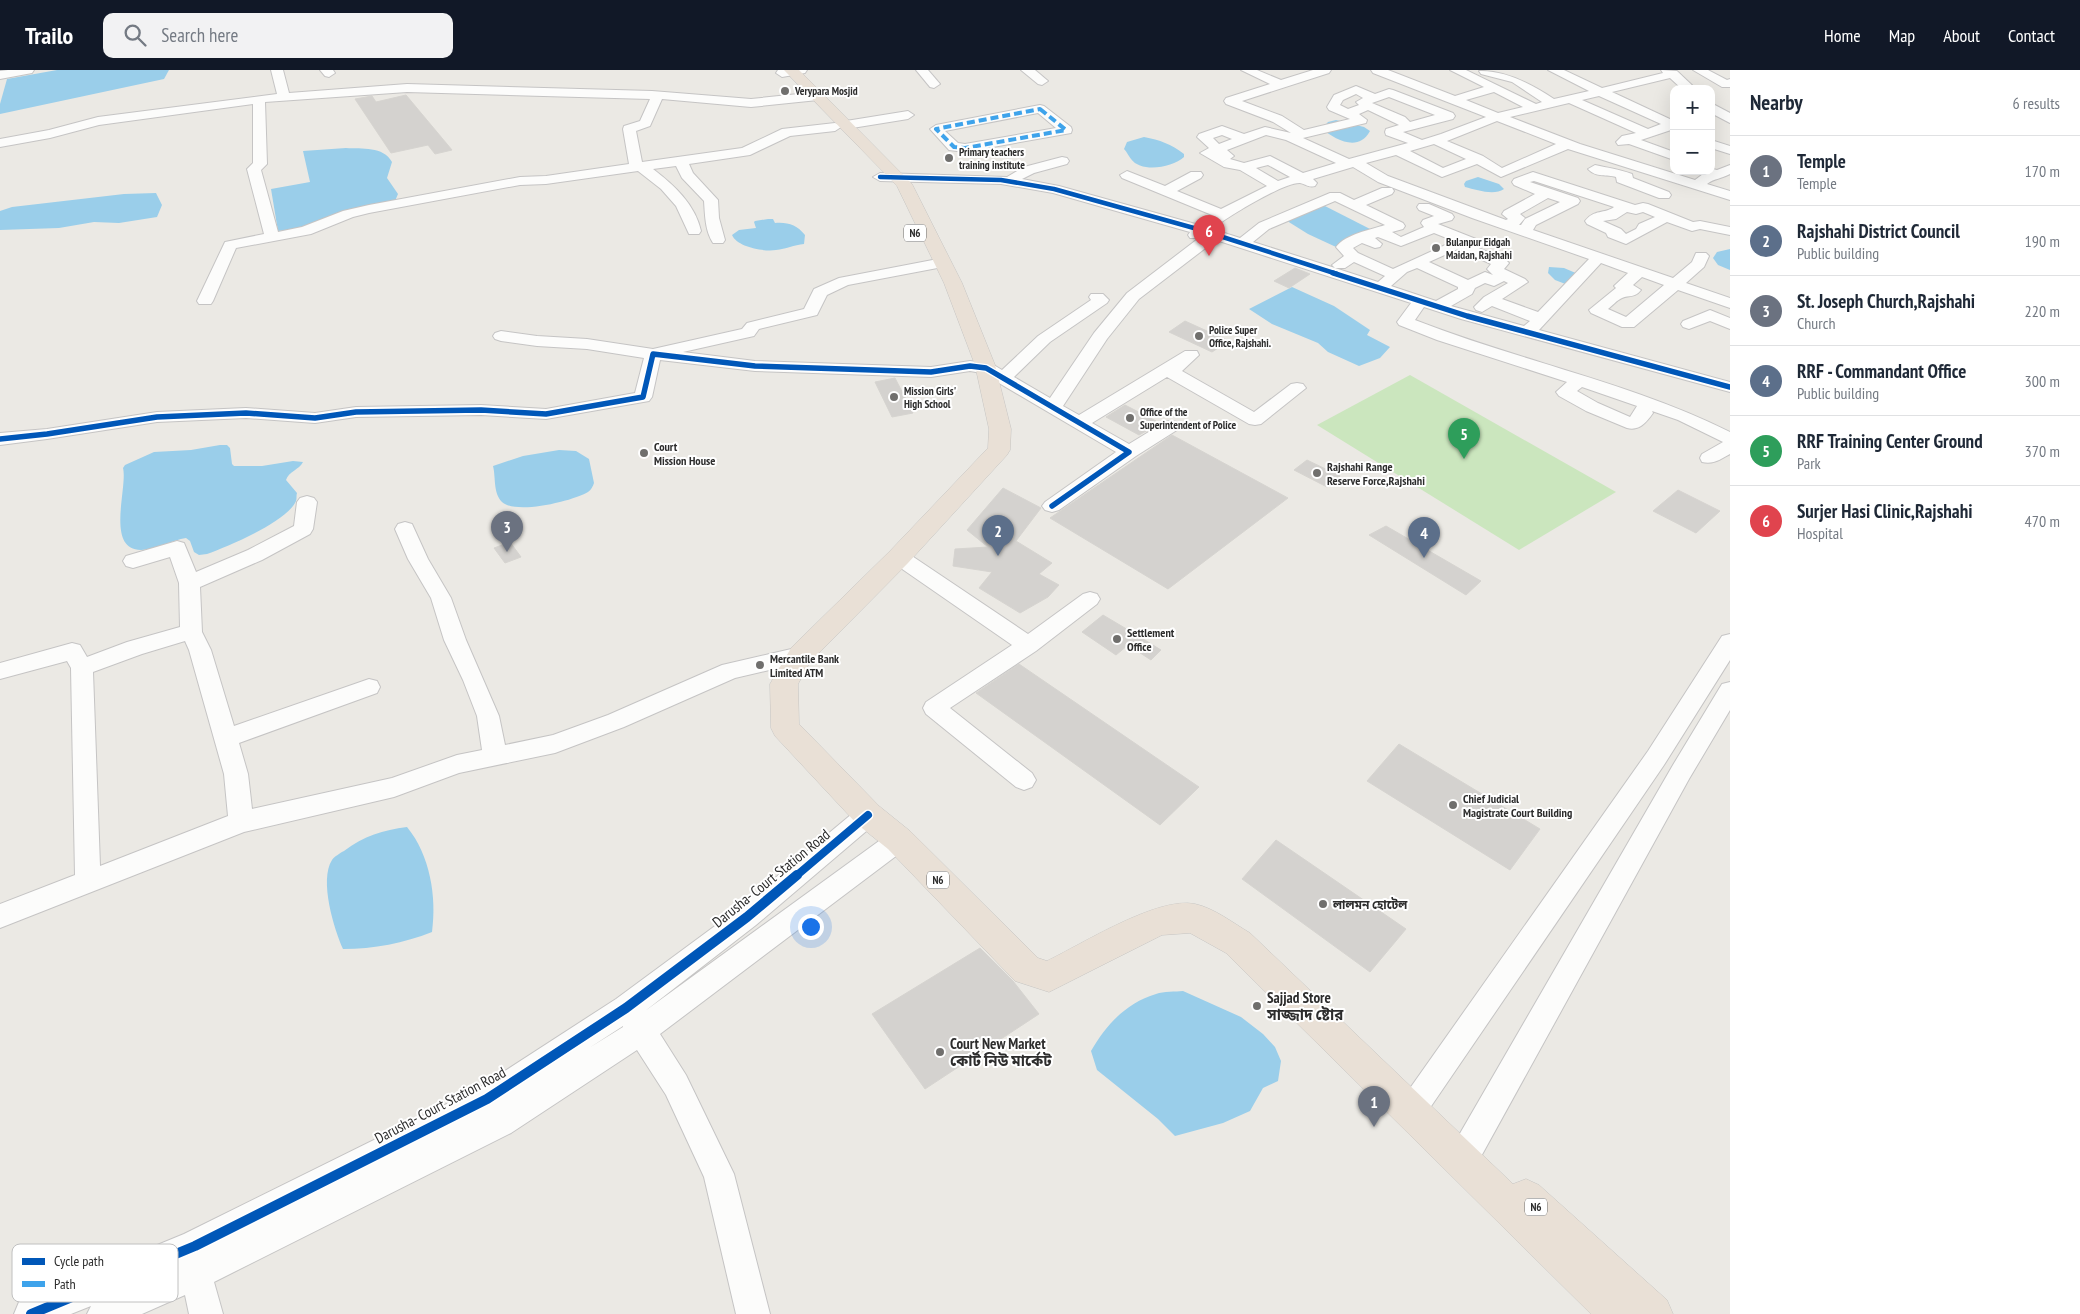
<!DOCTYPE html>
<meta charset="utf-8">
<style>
:root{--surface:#fff;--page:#f2f2f3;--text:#1f2937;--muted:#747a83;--line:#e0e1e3;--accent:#111827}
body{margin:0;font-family:"PT Sans Narrow","Noto Sans Bengali",sans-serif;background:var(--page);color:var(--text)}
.controls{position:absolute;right:15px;top:15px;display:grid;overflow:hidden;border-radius:10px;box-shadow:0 5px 20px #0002}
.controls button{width:45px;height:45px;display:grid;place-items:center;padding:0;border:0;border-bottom:1px solid var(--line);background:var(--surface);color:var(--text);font:25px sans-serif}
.you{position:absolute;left:810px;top:856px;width:18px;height:18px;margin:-12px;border:4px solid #fff;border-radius:50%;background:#1a73e8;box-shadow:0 0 0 8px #1a73e833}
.badge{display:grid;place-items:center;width:32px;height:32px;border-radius:50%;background:var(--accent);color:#fff;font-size:16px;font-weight:700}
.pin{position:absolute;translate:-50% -41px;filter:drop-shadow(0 1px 2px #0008)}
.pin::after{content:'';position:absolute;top:26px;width:18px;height:15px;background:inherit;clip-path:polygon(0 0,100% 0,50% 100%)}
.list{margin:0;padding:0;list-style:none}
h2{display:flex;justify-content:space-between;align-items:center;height:65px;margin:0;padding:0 20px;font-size:21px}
h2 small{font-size:16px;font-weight:400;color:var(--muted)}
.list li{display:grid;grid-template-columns:32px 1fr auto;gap:15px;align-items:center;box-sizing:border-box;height:70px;padding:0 20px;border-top:1px solid var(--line)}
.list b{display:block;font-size:19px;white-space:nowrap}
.list p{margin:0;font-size:16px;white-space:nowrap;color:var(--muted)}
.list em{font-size:16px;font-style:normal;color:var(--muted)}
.icon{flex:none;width:28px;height:28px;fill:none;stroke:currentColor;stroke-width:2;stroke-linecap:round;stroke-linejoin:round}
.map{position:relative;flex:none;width:1730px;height:1244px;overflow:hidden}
header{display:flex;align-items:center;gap:30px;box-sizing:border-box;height:70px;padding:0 25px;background:var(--accent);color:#fff}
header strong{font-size:24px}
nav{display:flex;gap:28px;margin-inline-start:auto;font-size:18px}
.search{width:350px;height:45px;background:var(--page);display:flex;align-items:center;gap:12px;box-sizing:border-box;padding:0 18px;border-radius:10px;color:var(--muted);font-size:19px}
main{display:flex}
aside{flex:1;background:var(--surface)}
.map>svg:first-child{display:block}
.green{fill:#cbe6be}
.water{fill:#9aceea}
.building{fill:#d4d2cf;stroke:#d6d4d0}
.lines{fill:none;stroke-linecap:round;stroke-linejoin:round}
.minor-casing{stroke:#c5c4c4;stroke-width:2}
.highway-casing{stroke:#c6c5c3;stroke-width:1}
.minor{fill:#fcfcfb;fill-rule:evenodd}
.highway{fill:#e9e0d6;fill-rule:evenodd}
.quiet{stroke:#3ea3eb;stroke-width:4;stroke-dasharray:8 4;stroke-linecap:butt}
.cycleway-far3-casing{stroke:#fff;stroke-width:6}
.cycleway-far2-casing{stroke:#fff;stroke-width:8}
.cycleway-far1-casing{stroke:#fff;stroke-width:11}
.cycleway-casing{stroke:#fff;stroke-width:13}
.cycleway-far3{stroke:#0057b8;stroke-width:4.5}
.cycleway-far2{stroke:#0057b8;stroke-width:5.5}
.cycleway-far1{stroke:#0057b8;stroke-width:8}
.cycleway{stroke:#0057b8;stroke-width:10}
.poi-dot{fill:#706f6d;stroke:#fff;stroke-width:2}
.labels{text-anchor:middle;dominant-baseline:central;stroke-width:4;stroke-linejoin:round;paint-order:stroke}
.far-poi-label{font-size:11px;font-weight:bold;fill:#2d2d2d;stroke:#fff;text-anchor:start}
.shield{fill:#fff;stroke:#6c6c6c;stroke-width:1}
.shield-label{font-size:11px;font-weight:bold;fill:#2d2d2d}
.poi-label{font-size:12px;font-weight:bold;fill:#2d2d2d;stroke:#fff;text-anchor:start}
.near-street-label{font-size:15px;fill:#2d2d2d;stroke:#fff}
.near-poi-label{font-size:15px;font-weight:bold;fill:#2d2d2d;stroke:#fff;text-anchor:start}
.key{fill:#fff;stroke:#c0c0c0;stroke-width:1}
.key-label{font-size:14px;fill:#2d2d2d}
</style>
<header>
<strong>Trailo</strong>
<div class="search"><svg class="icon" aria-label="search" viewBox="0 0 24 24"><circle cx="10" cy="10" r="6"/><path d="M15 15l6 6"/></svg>Search here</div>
<nav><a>Home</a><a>Map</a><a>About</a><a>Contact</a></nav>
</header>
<main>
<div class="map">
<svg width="1730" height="1244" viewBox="0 0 1730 1244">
<rect width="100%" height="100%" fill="#ebe9e4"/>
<polygon class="green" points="1410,305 1616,422 1519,480 1317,355"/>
<g class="water">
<polygon points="57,0 169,0 164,9 0,44 0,34 7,9"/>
<path d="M1336 50 1364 57 1370 61C1358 83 1335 69 1322 59L1328 52Z"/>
<path d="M1144 67C1160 70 1171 74 1184 84V87C1172 98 1141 103 1131 89 1128 85 1127 82 1124 79L1127 72Z"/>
<path d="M346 78C362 79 383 76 392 92L387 108 398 124 395 131 299 159 278 161 271 119 310 112 303 81Z"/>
<path d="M1478 107 1499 114 1504 119C1494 126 1477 120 1465 117L1464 114 1466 111Z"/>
<polygon points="156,123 162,135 157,147 119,153 94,152 59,158 0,160 0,141 12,137 124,124"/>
<polygon points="1321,134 1374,161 1336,177 1308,164 1284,149"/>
<path d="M768 149H773L775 153C788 152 797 155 805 165L804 174C794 175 786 179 776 180 764 182 737 177 732 165L739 160 756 158 754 152 755 151Z"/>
<polygon points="1730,179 1730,200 1718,195 1713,188 1717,182"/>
<polygon points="1549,197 1564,198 1578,204 1568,215 1555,210 1548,203"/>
<polygon points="1292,217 1334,236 1370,260 1367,265 1390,277 1380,288 1359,296 1328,282 1318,273 1272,254 1249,239"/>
<path d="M220 375H227L230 378 232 394 234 396H262L293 391 303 392C299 400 289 401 286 410L297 423C296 426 297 428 296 431 287 452 228 476 207 484L199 485 194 482 190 471 186 468C173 470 153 480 141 480 105 480 128 417 123 398L125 395 154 382 191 380Z"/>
<path d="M559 380 576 381 589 389 594 413C593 416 591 420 588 422 573 431 516 445 502 432 493 423 496 408 493 396L523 386Z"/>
<path d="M407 757C430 785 437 827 432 862 404 873 374 879 343 879 334 859 319 810 332 790 334 787 340 783 344 781 364 766 383 760 407 757Z"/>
<path d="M1183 921 1241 947 1263 964 1275 977 1281 991 1278 1011 1263 1018 1250 1041 1223 1053 1175 1066 1158 1049 1097 1000 1091 981C1106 955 1126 933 1156 924 1164 921 1175 922 1183 921Z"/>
</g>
<g class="building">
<polygon points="406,25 452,80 435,84 428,75 391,83 355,29 372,26 376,32"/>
<polygon points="1295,198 1310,204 1289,218 1274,211"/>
<polygon points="1185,251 1229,271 1212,282 1169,262"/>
<polygon points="895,308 913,343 892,347 875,312"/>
<polygon points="1125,335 1156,351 1152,354 1155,356 1139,365 1106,347"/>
<polygon points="1172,365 1288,428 1168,519 1050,448"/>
<polygon points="1307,390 1340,406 1327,417 1294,400"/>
<polygon points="1003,418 1041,438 1016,471 1052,493 1039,504 1059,515 1048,527 1020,543 979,518 992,502 953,496 955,479 988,477 967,460"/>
<polygon points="1678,420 1720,441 1696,463 1653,441"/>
<polygon points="1386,456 1481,511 1466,525 1369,465"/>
<polygon points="510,472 521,487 505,493 494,478"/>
<polygon points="1103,545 1140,567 1161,580 1151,590 1128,575 1116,585 1082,562"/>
<polygon points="1019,594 1199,717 1160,755 976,623"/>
<polygon points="1399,674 1540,759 1510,800 1367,711"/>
<polygon points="1276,770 1406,859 1370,902 1242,809"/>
<polygon points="980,878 1013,911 1039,944 925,1019 872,944"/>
</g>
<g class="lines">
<g class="minor-casing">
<g id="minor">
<polygon points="8,0 34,0 32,3 0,9 0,1"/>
<path d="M271 0H283L289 23 407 14 652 21 751 29 818 22 824 26 818 30 751 37 662 29 650 56 636 61 642 92 742 78 782 59 835 53 840 55 846 51 908 41 914 45 908 49 846 59 841 57 835 61 790 66 750 85 689 94 693 103 718 130 719 148 725 170 723 173H713C705 161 705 145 704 131L682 108 676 96 653 99C674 115 695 134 701 161L699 164H689L676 136 661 119 638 101 546 114 520 115 369 143 353 147 311 164 236 178 213 231 211 234H199L197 231 225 172 264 164 247 99 253 93V34L99 55 50 68 0 77V69L49 60 98 47 277 24ZM407 22 650 29 640 51 624 56 623 59 629 94 546 106 520 107 369 135 343 141 302 157 278 162 261 100 267 94 265 32Z"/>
<polygon points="320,0 333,0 335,3 329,7 325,6"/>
<polygon points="778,0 807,0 805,3 782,7 776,3"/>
<polygon points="916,0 928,0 940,14 934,18 930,17"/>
<polygon points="1021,0 1035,0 1048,11 1042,15 1038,14"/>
<path d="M1241 0H1257L1281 10 1313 0H1331L1329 3 1242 31 1282 46 1304 60 1350 49 1329 40 1327 37 1334 25 1356 16 1375 24 1389 19 1393 20 1453 43 1455 46 1453 49 1403 62 1422 70 1441 64 1486 47 1373 3 1371 0H1388L1455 26 1484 17 1450 0H1466L1536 34 1542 32 1512 12 1481 4 1479 1C1506 0 1533 15 1554 29L1589 21 1548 0H1564L1602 18 1663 3 1661 0 1677 1 1696 19H1682L1670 8 1612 22 1674 51V59L1641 70 1674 82V90L1629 74 1618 75 1616 72 1622 66 1636 63 1569 33 1510 47 1580 74 1695 110 1707 101H1711L1713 99 1717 100 1730 95V104C1721 109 1715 108 1707 114L1730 121V130L1568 79 1501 107 1477 94 1442 107 1396 85 1366 93 1388 106 1506 150 1508 149 1502 144 1504 141 1535 124 1514 115 1512 112 1514 109 1533 102 1635 135 1643 133 1648 134 1693 152 1700 151 1730 157V165L1700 159 1692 161 1667 152 1626 174 1608 167 1606 163 1587 154 1585 151C1594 139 1605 144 1614 137L1534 111 1530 112 1578 128 1580 131 1578 134 1536 155 1533 160 1673 208 1692 192 1696 183H1706L1709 186 1704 197 1686 213 1730 228V238L1678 220 1634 257H1622L1591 243 1589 240 1616 218 1614 216 1628 203 1601 193 1539 260 1730 312V322L1461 249 1424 237 1415 250C1519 291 1630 312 1730 362V384C1721 389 1713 395 1702 392L1700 388 1702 384 1723 372 1678 350 1652 341 1653 343C1646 353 1639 361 1627 358L1586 341 1559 326 1556 322 1567 312 1437 270 1399 255 1397 252 1411 233 1216 170 1139 229 1107 269 1063 336 1079 345 1185 281H1197L1199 285 1182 301 1254 342 1291 314 1297 313 1303 314 1306 318 1261 354 1255 355 1249 354 1167 307 1092 353 1129 374 1165 352 1171 351 1177 352 1180 356 1177 360 1136 386 1059 440 1052 442 1045 440 1042 436 1045 432 1116 382 982 303 970 301 931 307 755 301 660 290 652 327 649 331 546 349 481 345 356 347 315 353 246 348 157 352 47 369 0 375V363L47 359 157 342 246 338 315 343 356 337 481 335 546 339 635 323 644 288 587 279 537 276 501 271 495 269 493 266 495 263 501 261 537 266 587 269 653 279 742 259 747 253 804 239 814 219 839 208 943 188 948 190 951 193 948 196 848 215 827 225 817 245 759 259 754 266 683 282 755 291 931 297 970 291 992 294 1002 300 1038 266 1091 230 1089 227 1091 224H1103L1109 230 1107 233 1050 272 1014 307 1050 328 1094 263 1127 223 1199 168H1190L1188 165 1190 162 1053 123 1001 114 880 111 873 107 880 103 1007 107 1024 97 1062 87 1067 88 1069 91 1067 94 1034 103 1022 109 1059 116 1199 155 1212 145 1122 108 1120 105 1127 101 1165 116 1191 102H1201L1203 105 1201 108 1177 121 1221 139 1267 116 1240 100 1224 97 1200 83 1209 78 1197 67 1199 64 1222 56 1244 64 1265 57 1291 63 1273 52 1226 34 1224 31 1226 28 1270 14ZM1494 22 1523 37 1498 43 1466 30ZM1356 24 1363 28 1356 32 1359 35 1348 39 1340 35 1343 30ZM1599 26 1661 54 1648 59 1582 30ZM1389 27 1435 45 1410 52 1405 47 1372 33ZM1368 40 1395 53 1399 55 1386 59 1385 62 1386 65 1408 73 1349 89 1303 68 1366 53 1367 50 1359 44ZM1497 51 1556 74 1502 98 1483 86 1447 71ZM1222 65 1232 69 1219 74 1213 68ZM1266 65 1286 70 1336 93 1303 103 1270 86 1244 93 1230 89 1234 86 1227 80ZM1434 74 1466 89 1443 98 1410 81ZM1268 95 1290 107 1278 111 1256 98ZM1353 97 1378 112 1472 148 1589 189 1538 242 1502 229 1528 212 1525 209 1504 199 1509 193 1506 190 1474 176 1478 172 1476 169 1438 154 1452 150 1454 147 1452 144 1429 134H1419L1417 137 1419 140 1434 146 1423 150 1421 153 1424 157 1401 167 1392 162 1403 159 1405 156 1403 153 1366 135 1392 124 1394 121 1392 118H1382L1354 130 1340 123H1330L1259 153 1240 168 1212 159C1226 148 1284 112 1300 113 1306 114 1308 118 1315 116L1317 113 1313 109ZM1548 128 1560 132 1525 149 1521 155H1519L1525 148 1520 144ZM1335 131 1385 155C1370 160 1346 164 1336 177L1344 186 1332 195 1335 198 1253 172 1269 159ZM1627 142 1636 144 1643 142 1655 147 1639 154 1636 159 1626 164 1621 159 1603 151 1616 149ZM1434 163 1454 171 1393 199 1358 183 1353 178 1362 173 1375 178 1380 177 1382 174 1375 168 1378 167 1401 176ZM1458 179 1491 194 1487 199 1493 205 1485 202 1468 210 1429 192ZM1354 192 1385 206 1378 212 1335 198H1345ZM1417 198 1458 217V219L1436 231 1391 216 1407 202ZM1642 207 1664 215 1626 247 1608 239C1612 236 1617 230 1622 228 1629 225 1635 228 1641 220L1633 215ZM1504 211 1508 213 1484 227 1474 237 1476 240 1482 242 1492 236 1530 251 1524 256 1451 236 1472 224 1475 218 1485 213 1494 216ZM1582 317 1637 336 1630 347 1598 333 1577 321Z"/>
<polygon points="1693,0 1708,0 1727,10 1730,9 1730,17 1722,17"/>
<polygon points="1711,33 1730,43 1730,53 1711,43"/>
<path d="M1040 35 1044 36 1071 57 1072 60 1071 63 965 82 949 80 930 59 936 55ZM1038 43 1056 58 965 74 958 73 945 61Z"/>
<polygon points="1711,70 1730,76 1730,84 1711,78"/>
<path d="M1595 95C1608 98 1619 99 1632 104L1633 108 1669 122 1671 125 1669 128H1659L1617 112 1616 107C1607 104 1596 108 1588 99Z"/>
<polygon points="1710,240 1730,248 1730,259 1710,251 1689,259 1683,257 1681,254 1683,251"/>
<path d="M307 426 314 428 317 432 313 459 310 464 262 490 200 517 202 562 211 580 234 656 369 609 377 611 380 617 377 623 239 673 248 704 252 739 392 708 457 685 482 680 477 646 463 610 444 570 431 528 408 489 395 459 398 454 405 452 412 454 428 489 451 528 466 570 499 646 505 675 553 665 608 645 722 595 800 577 808 579 811 585 808 591 800 593 735 608 624 657 555 683 459 703 394 727 244 762 0 858V834L75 805 71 598 67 591 0 609V593L72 573 80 575 87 587 127 572 180 557 179 513 170 487 133 498 126 496 123 491 126 486 177 471 184 473 196 502 248 480 294 456 297 432 300 428ZM185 571 189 580 224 704 228 746 100 796 93 602 142 584Z"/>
<polygon points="899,480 906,482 1028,564 1083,524 1090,522 1097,524 1100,529 1097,534 1036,581 950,638 1032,703 1036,710 1032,717 1024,720 1016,717 926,644 923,638 926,632 1012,575 892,492 889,487 892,482"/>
<polygon points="1730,564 1730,590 1664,695 1421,1051 1411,1056 1401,1051 1396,1041 1401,1031 1648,681 1722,566"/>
<polygon points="1730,612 1730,640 1689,709 1473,1101 1462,1105 1451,1101 1447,1090 1451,1079 1673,695 1722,614"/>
<path d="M868 735 877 738 880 745 877 752 756 855 645 941 890 763 899 759 908 763 912 770 908 777 660 964 686 1005 734 1104 770 1244H736L704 1107 666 1025 637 980 511 1063 214 1212 223 1244H189L185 1225 142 1244H87L91 1236 71 1244H14L19 1232 184 1164 477 1019 616 929 738 839 859 738ZM623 956V957L589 978Z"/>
</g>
</g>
<g class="highway-casing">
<path id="highway" d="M784 0H799L912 114 962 213 995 295 1011 359 1010 380 1007 385 908 493 810 592 798 614 799 654 879 736 910 761 1038 888 1047 891C1082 874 1158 826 1195 834 1214 838 1233 853 1250 863L1513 1114 1526 1109 1539 1115 1667 1230 1673 1244H1591L1226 883 1190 863 1162 865 1049 922 1015 911 888 779 857 754 775 666 771 658 770 614 791 578 890 481 988 378 989 359 975 295 944 213 897 116Z"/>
</g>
<use href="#minor" class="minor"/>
<use href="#highway" class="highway"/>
<polygon class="quiet" points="1040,39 1066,60 965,78 954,77 936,59"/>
<g class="cycleway-far3-casing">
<polyline id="cycleway-far3" points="880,107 1001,110 1054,119 1201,160 1337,204"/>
</g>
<g class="cycleway-far2-casing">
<g id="cycleway-far2">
<polyline points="1333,203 1467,246 1730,317"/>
<polyline points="0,369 47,364 157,347 246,343 315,348 356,342 481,340 546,344 643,327 653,284 755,296 931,302 970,296 986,298 1129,382 1052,436"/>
</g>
</g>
<g class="cycleway-far1-casing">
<polyline id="cycleway-far1" points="796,806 868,745"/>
</g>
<g class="cycleway-casing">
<polyline id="cycleway" points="31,1244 195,1176 487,1029 626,938 747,847 797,805"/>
</g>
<use href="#cycleway-far3" class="cycleway-far3"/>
<use href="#cycleway-far2" class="cycleway-far2"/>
<use href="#cycleway-far1" class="cycleway-far1"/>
<use href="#cycleway" class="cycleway"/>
</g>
<g class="poi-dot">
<circle cx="785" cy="21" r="5"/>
<circle cx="949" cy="88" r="5"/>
<circle cx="1436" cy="178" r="5"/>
<circle cx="1199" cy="266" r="5"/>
<circle cx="894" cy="327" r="5"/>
<circle cx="1130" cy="348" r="5"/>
<circle cx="644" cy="383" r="5"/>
<circle cx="1317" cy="403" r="5"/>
<circle cx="1117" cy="569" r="5"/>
<circle cx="760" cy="595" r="5"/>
<circle cx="1453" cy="735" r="5"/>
<circle cx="1323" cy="834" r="5"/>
<circle cx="1257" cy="936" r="5"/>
<circle cx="940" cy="982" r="5"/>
</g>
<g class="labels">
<g class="far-poi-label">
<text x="795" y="21">Verypara Mosjid</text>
<text x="959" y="82">Primary teachers<tspan x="959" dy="13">training institute</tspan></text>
<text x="1446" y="172">Bulanpur Eidgah<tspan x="1446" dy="13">Maidan, Rajshahi</tspan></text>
<text x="1209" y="260">Police Super<tspan x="1209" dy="13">Office, Rajshahi.</tspan></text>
<text x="904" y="321">Mission Girls'<tspan x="904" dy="13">High School</tspan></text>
<text x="1140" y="342">Office of the<tspan x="1140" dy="13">Superintendent of Police</tspan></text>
</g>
<g class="shield">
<rect x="904" y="154.5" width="22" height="17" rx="4"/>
<rect x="927" y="801.5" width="22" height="17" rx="4"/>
<rect x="1525" y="1128.5" width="22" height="17" rx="4"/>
</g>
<g class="shield-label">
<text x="915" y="163">N6</text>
<text x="938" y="810">N6</text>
<text x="1536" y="1137">N6</text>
</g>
<g class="poi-label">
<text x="654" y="376">Court<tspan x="654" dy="14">Mission House</tspan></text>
<text x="1327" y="396">Rajshahi Range<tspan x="1327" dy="14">Reserve Force,Rajshahi</tspan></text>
<text x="1127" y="562">Settlement<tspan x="1127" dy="14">Office</tspan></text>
<text x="770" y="588">Mercantile Bank<tspan x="770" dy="14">Limited ATM</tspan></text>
<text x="1463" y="728">Chief Judicial<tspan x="1463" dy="14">Magistrate Court Building</tspan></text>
<text x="1333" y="834">লালমন হোটেল</text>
</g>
<g class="near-street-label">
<text transform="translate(771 808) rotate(-39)">Darusha- Court Station Road</text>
<text transform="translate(440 1035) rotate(-28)">Darusha- Court Station Road</text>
</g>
<g class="near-poi-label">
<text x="1267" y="927">Sajjad Store<tspan x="1267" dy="17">সাজ্জাদ ষ্টোর</tspan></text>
<text x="950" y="973">Court New Market<tspan x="950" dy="17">কোর্ট নিউ মার্কেট</tspan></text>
</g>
</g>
<rect x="12" y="1174" width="166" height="58" rx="8" class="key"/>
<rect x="22" y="1188" width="23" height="7" fill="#0057b8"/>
<rect x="22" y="1211" width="23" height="6" fill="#3ea3eb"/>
<g class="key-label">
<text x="54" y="1196">Cycle path</text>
<text x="54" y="1219">Path</text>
</g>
</svg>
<div class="controls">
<button>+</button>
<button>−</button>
</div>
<div class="you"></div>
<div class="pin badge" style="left:1374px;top:1057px;background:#6b7280">1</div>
<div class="pin badge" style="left:998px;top:486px;background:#5c6f8a">2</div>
<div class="pin badge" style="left:507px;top:482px;background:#6b7280">3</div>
<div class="pin badge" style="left:1424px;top:488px;background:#5c6f8a">4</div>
<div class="pin badge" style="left:1464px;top:389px;background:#2e9e5b">5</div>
<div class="pin badge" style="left:1209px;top:186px;background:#e0444e">6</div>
</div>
<aside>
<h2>Nearby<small>6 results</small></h2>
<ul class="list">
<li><span class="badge" style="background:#6b7280">1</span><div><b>Temple</b><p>Temple</p></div><em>170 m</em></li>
<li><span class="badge" style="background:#5c6f8a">2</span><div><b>Rajshahi District Council</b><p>Public building</p></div><em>190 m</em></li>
<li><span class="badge" style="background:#6b7280">3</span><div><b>St. Joseph Church,Rajshahi</b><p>Church</p></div><em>220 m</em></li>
<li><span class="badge" style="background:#5c6f8a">4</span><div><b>RRF - Commandant Office</b><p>Public building</p></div><em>300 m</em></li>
<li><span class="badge" style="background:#2e9e5b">5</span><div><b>RRF Training Center Ground</b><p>Park</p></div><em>370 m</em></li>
<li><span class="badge" style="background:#e0444e">6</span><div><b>Surjer Hasi Clinic,Rajshahi</b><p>Hospital</p></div><em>470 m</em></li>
</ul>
</aside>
</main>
